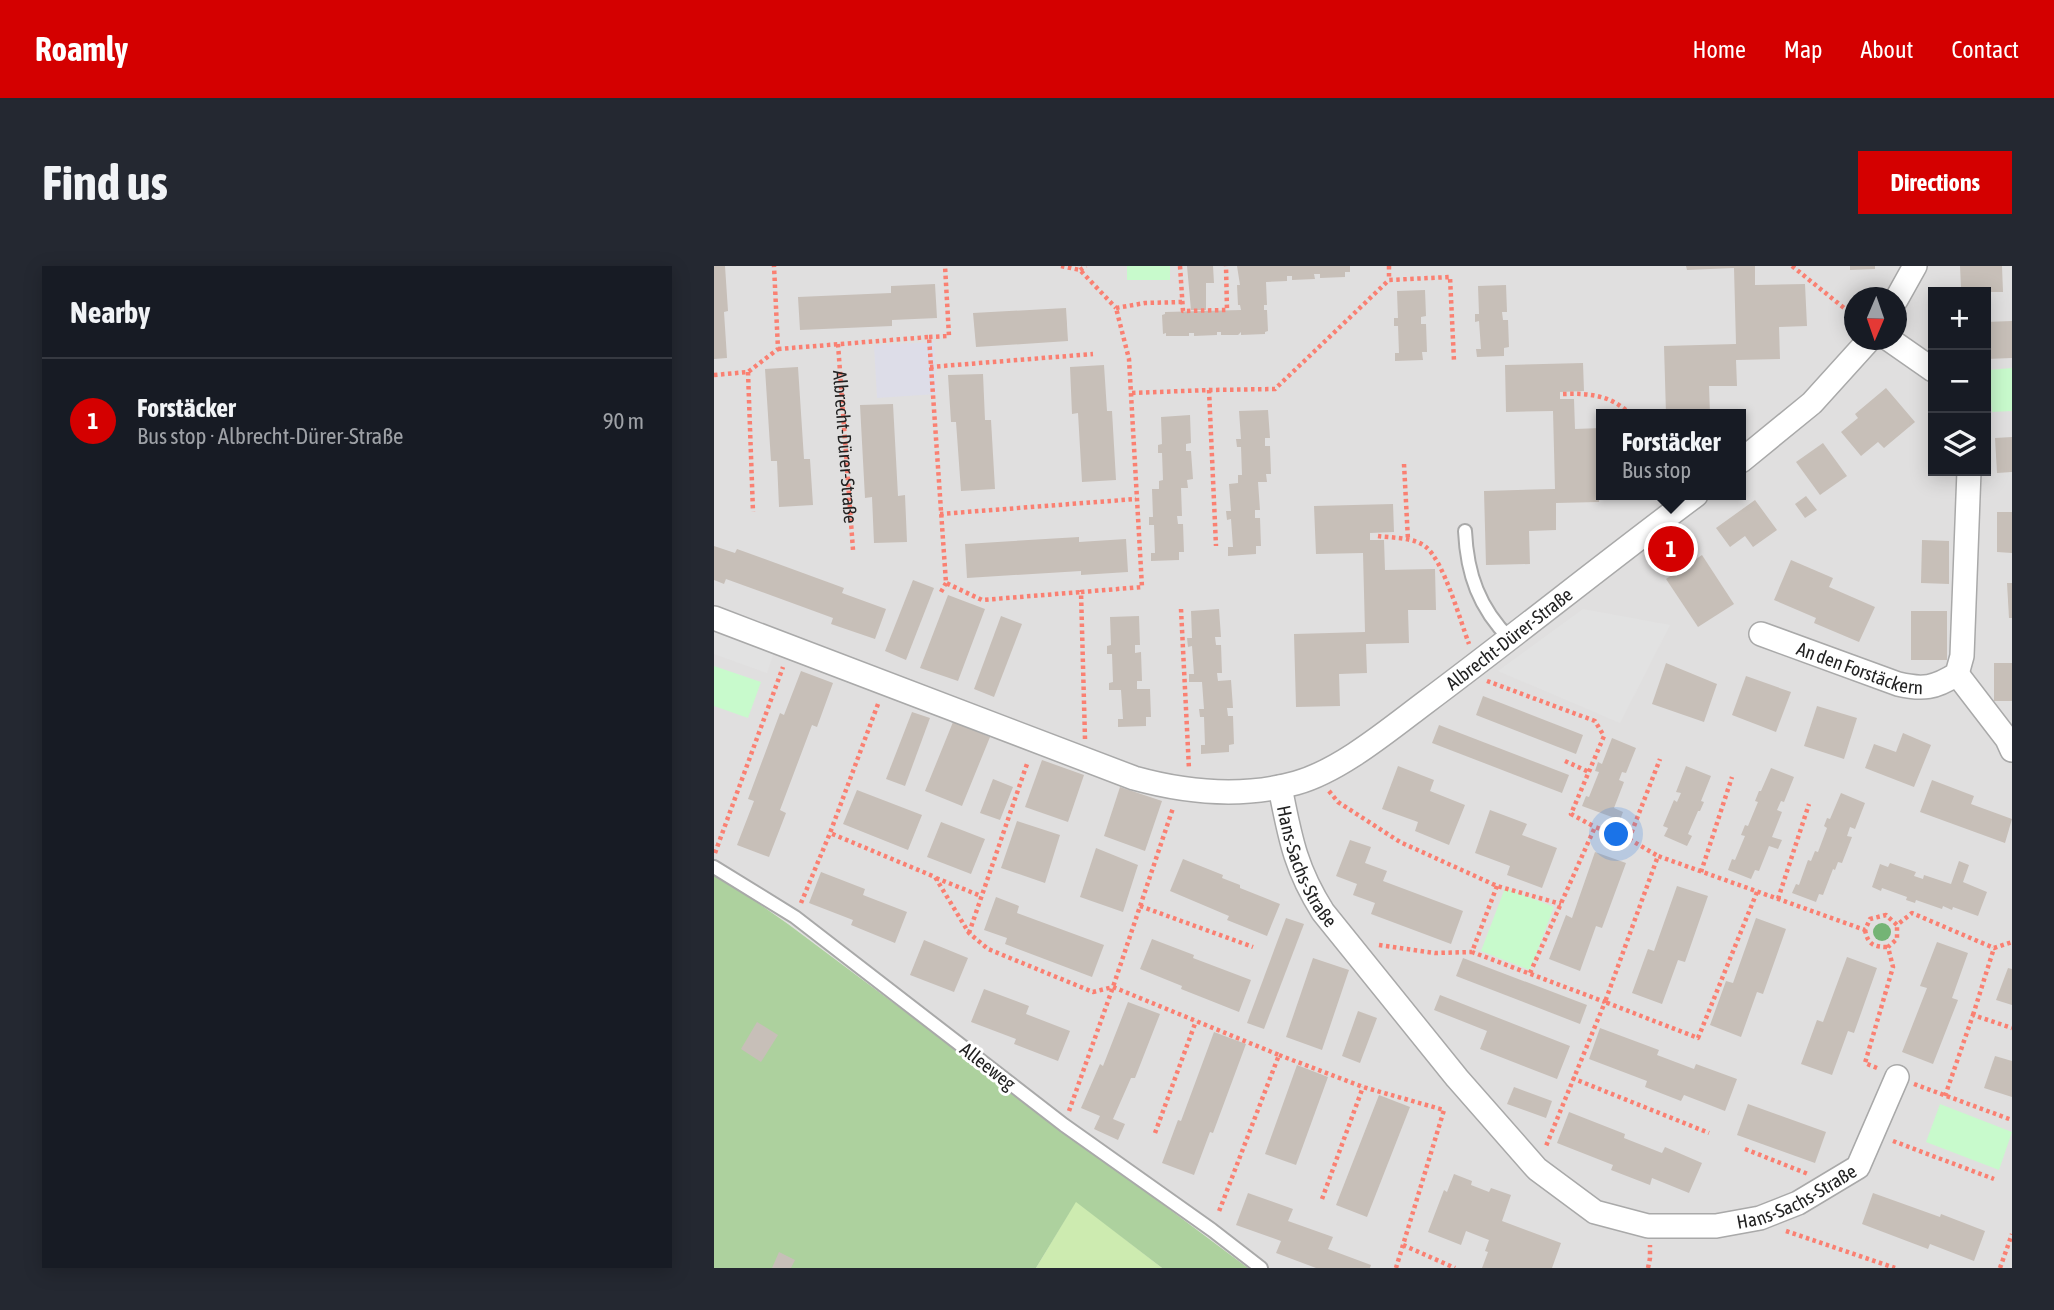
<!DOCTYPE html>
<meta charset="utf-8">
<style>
:root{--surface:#171b24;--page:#242831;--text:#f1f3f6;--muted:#9ea1a6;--line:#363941;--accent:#d40000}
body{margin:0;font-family:"Asap Condensed",sans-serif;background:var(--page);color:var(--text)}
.controls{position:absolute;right:21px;top:21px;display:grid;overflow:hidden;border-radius:0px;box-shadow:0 4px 18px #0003}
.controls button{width:63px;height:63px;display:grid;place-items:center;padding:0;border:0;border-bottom:2px solid var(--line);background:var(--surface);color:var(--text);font:35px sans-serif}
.compass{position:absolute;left:1130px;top:21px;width:63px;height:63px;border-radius:50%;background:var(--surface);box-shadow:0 4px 18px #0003;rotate:182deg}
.you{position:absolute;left:903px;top:569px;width:24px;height:24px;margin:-18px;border:5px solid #fff;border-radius:50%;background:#1a73e8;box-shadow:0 0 0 10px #1a73e833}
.badge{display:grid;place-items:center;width:46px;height:46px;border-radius:50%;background:var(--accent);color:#fff;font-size:23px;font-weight:700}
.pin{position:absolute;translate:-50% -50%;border:4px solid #fff;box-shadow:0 2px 7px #0006}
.popup{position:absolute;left:882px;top:143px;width:150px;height:91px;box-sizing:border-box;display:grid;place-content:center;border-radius:0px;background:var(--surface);filter:drop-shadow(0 2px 5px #0005);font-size:23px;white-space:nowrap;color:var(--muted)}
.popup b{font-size:26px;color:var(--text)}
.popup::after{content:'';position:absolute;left:50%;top:100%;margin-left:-14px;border:14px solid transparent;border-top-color:var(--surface)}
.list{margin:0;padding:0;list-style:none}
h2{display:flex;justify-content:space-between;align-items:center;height:91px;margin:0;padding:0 28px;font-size:30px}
h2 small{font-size:23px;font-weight:400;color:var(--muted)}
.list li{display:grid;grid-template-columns:46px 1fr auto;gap:21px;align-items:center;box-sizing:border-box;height:126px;padding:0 28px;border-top:2px solid var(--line)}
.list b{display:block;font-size:26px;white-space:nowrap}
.list p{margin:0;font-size:23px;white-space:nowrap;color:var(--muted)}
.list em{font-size:23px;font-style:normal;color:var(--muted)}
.icon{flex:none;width:38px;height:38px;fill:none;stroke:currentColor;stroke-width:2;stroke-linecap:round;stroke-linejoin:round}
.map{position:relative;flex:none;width:1298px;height:1002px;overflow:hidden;border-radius:0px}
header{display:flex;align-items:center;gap:42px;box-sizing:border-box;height:98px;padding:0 35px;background:var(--accent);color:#fff}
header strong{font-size:33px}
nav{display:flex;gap:38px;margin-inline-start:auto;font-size:24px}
.intro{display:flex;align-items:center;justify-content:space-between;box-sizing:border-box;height:168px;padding:0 42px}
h1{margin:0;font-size:49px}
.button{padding:18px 32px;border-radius:0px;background:var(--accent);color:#fff;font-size:24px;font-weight:700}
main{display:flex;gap:42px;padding:0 42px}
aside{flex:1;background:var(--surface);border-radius:0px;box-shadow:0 4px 18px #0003}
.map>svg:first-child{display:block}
.residential{fill:#e0dfdf;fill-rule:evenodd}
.grass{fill:#cdebb0}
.forest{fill:#add19e}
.park{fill:#c8facc}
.parking{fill:#e2e2e2}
.plaza{fill:#dddde8}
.building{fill:#c7bfb8}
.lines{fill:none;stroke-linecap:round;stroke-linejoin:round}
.lane-casing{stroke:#a9a9a9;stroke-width:16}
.street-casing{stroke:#a9a9a9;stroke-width:26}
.path{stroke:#fa8072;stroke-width:4.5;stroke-dasharray:3.5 3.5;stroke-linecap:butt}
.lane{stroke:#fff;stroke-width:12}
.street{stroke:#fff;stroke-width:23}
.tree{fill:#74b475}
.labels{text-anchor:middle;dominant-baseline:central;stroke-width:6;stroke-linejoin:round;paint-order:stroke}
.street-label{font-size:19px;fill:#222;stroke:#fff}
</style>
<header>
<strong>Roamly</strong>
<nav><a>Home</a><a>Map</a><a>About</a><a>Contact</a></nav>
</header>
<div class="intro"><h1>Find us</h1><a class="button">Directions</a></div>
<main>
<aside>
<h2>Nearby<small></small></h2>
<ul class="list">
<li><span class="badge">1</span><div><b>Forstäcker</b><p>Bus stop · Albrecht-Dürer-Straße</p></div><em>90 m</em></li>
</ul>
</aside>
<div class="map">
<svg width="1298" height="1002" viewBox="0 0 1298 1002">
<rect width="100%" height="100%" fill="#f2efe9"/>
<path class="residential" d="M0 0H1298V1002H534L74 658 0 606ZM1219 26H1272V205H1219ZM1140 32H1182V74H1140ZM887 148H1027V229H887Z"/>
<polygon class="grass" points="362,935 448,1002 322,1002"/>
<polygon class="forest" points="0,606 74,658 534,1002 448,1002 362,936 322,1002 0,1002"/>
<g class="park">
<rect x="413" y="0" width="43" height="14"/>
<polygon points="1298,102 1298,145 1278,146 1274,104"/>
<polygon points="0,400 47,416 34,452 0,440"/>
<polygon points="791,622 840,641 816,704 767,685"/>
<polygon points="1226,838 1298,866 1285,904 1212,876"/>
</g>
<g class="parking">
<polygon points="869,343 956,359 906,457 784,405"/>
<polygon points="0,358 62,380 53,407 0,388"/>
</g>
<polygon class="plaza" points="220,76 223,128 163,132 160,79"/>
<g class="building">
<polygon points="0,0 11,0 14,45 10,46 13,92 0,93"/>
<polygon points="473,0 499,0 500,17 492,17 492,44 477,44"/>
<polygon points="523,0 636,0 636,6 631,6 631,11 606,12 606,8 600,8 601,13 578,14 578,10 573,10 573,15 552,16 553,39 550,39 550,44 553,44 554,65 551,66 551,68 527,69 527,66 524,69 507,69 507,66 503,66 503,69 480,70 480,67 475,67 475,70 452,70 452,67 449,68 448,49 451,48 451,46 527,44 526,39 524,39 523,19 526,19"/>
<polygon points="972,0 1041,0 1041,19 1091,18 1093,60 1065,61 1066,93 1022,94 1023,120 995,120 996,148 952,148 950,80 1022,78 1020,2 973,4"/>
<polygon points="1136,0 1161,0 1161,3 1136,4"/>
<polygon points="1246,0 1288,0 1289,26 1225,26 1224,23 1247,21"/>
<polygon points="221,18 223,52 178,54 178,60 86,64 84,31 177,27 177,20"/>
<polygon points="792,19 793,46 788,46 789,54 794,54 795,81 790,82 790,90 763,91 762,83 767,83 765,55 761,56 761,48 765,48 764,20"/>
<polygon points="711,24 712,50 707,51 707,58 712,58 713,86 708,86 709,94 681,95 681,87 685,87 684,60 680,60 680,52 684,52 683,25"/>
<polygon points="352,42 354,75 262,81 259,47"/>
<polygon points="1298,55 1298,92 1272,93 1272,56"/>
<polygon points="869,97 870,125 846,126 846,133 860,133 861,163 887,162 885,236 842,237 842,264 815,265 816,298 772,299 770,225 841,223 839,145 792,146 791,99"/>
<polygon points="390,99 393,145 398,145 402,214 368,216 364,147 358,148 356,101"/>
<polygon points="84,101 90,193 96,193 99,239 65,241 63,195 57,195 51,103"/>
<polygon points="269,108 271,154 277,154 281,223 247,225 242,156 237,156 234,109"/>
<polygon points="1172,122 1201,156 1170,182 1164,176 1147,190 1127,166 1144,152 1141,148"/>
<polygon points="179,138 184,230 191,229 193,276 160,277 158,231 151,232 146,139"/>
<polygon points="554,144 556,172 551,172 551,180 556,180 557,208 552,208 553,216 544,216 546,244 541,244 541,252 546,252 547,280 542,280 542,288 514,290 514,281 519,281 517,253 513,254 512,245 517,245 515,218 524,217 524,209 528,209 527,181 523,181 522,173 527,173 525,145"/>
<polygon points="476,149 477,177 472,178 472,185 477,185 479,213 473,214 474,222 467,222 468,250 463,250 464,258 469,258 470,286 465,286 465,294 437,295 437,287 441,287 440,259 435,259 435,251 439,251 438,223 445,223 445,215 449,214 448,187 444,187 444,179 448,178 447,151"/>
<polygon points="1298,171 1298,206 1283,207 1281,172"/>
<polygon points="1109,177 1133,210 1106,229 1082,196"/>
<polygon points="1092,230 1103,244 1091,252 1081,238"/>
<polygon points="1041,234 1063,264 1039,281 1031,270 1016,281 1002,262"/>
<polygon points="679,238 680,266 656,267 656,274 670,274 671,304 721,303 722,344 694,344 695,377 652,378 653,407 625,408 626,440 582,441 580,368 651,366 649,287 602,288 600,240"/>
<polygon points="1283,246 1298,246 1298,287 1283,286"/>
<polygon points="365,271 365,276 412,273 414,306 367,309 367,305 253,312 251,278"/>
<polygon points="1208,274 1235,275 1235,318 1207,317"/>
<polygon points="0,280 21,287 23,283 130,322 128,327 172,343 161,373 117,358 119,352 12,313 10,318 0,314"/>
<polygon points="988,289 1020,338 984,361 952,313"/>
<polygon points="1077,294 1119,312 1115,321 1161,341 1145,376 1100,357 1102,352 1060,334"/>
<polygon points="199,314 220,322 192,394 171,385"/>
<polygon points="1293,317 1298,317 1298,352 1295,352"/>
<polygon points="234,329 271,343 244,415 206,402"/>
<polygon points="505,343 507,371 501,371 502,379 507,379 508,407 503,407 504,415 517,414 519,442 513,442 514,450 519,450 520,478 515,479 515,486 487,488 487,479 491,479 490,451 486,451 485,443 490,443 488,416 475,416 475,408 480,408 478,380 474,381 473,372 478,372 477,345"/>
<rect x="1197" y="345" width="36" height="49"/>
<polygon points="287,350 308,358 280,431 260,423"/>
<polygon points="425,350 426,379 421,379 421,387 427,386 428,415 423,415 423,423 436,423 437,451 432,451 432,460 404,461 404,453 409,453 407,424 395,424 395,417 399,416 398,388 393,388 393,380 397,379 396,351"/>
<polygon points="952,397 1003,418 990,456 938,438"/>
<rect x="1280" y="397" width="18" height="38"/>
<polygon points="87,405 119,417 103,461 98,459 66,544 72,547 55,591 23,579 40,535 34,533 66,447 70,449"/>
<polygon points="1032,410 1077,426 1062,466 1018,449"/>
<polygon points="769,430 869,469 862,488 762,449"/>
<polygon points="1103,440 1143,452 1130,493 1090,480"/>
<polygon points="198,446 216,452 191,520 172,513"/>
<polygon points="239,456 276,471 248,540 211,525"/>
<polygon points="725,459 855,509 848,527 718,477"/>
<polygon points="1189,467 1217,479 1200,521 1151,502 1160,478 1182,486"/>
<polygon points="898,472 922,482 912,507 908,506 905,514 910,516 900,542 909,546 906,554 868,540 872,530 875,531 885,506 881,505 884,496 888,498"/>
<polygon points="328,494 370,509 354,556 311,541"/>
<polygon points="684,500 720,514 716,525 751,539 735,579 701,565 704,556 668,543"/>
<polygon points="972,500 997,510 987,535 990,536 986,545 984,545 974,568 978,570 973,580 950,570 954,562 949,560 960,534 963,536 967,527 962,526"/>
<polygon points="1057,502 1080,511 1070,536 1067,535 1063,544 1068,546 1058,571 1068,574 1064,583 1055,580 1045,605 1041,604 1037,613 1014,604 1018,593 1021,594 1031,570 1027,569 1031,559 1034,560 1044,536 1041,535 1045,525 1047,525"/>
<polygon points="279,513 299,521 286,554 266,547"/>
<polygon points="1218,514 1260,530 1257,538 1298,553 1291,577 1206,546"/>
<polygon points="406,521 448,535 431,585 390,570"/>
<polygon points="143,524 208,549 194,584 129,558"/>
<polygon points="1127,527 1151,537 1141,563 1136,561 1133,570 1138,571 1128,597 1124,596 1121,604 1119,603 1109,629 1105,628 1102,636 1078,627 1082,618 1085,619 1094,594 1097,595 1101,585 1104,586 1113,562 1110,560 1113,552 1116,553"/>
<polygon points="776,544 813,558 808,569 843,582 828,622 793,609 796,600 761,587"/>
<polygon points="303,555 346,569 331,617 287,602"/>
<polygon points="227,556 271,573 257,608 213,591"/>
<polygon points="636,574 657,581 651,597 673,605 669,615 749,645 737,678 657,648 661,637 639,629 643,618 622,610"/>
<polygon points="382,582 424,599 409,646 366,631"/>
<polygon points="881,586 912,597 888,662 882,660 866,705 835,693 852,649 858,652"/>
<polygon points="469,593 509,609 508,612 526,619 526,622 566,638 553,670 513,654 515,650 456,625"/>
<polygon points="1245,595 1255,599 1249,616 1273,626 1264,650 1239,641 1238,644 1229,640 1228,643 1202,634 1201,637 1192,634 1193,631 1168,622 1167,625 1158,621 1166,598 1174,601 1176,597 1202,606 1200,610 1209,613 1210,609 1237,618"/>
<polygon points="107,606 151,623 149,629 193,646 181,677 137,659 139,654 95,637"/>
<polygon points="963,620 994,630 971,696 964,694 948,738 918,727 934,683 940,685"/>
<polygon points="282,631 305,640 303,647 390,679 378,711 291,678 293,672 270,664"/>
<polygon points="572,652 590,658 550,763 533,757"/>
<polygon points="1042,652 1072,663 1049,728 1043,726 1027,771 996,759 1012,715 1019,717"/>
<polygon points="438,673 480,689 479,692 537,714 525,746 467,723 468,720 426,703"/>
<polygon points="210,674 254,692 240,726 196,709"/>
<polygon points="1223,676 1254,687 1238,732 1244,734 1219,798 1188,786 1213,722 1206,720"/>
<polygon points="1133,691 1163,702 1140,767 1134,765 1118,809 1087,798 1103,754 1109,756"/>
<polygon points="599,692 635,704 608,784 572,771"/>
<polygon points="749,692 873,739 866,758 742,710"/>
<polygon points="1294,702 1298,703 1298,739 1282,734"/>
<polygon points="270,723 315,740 312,748 356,765 344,795 300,778 302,773 257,756"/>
<polygon points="726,729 856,780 843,813 766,783 773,765 720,744"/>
<polygon points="414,736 446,748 421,812 417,812 399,853 411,858 404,874 380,863 386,850 367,842 386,798 389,800"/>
<polygon points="644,745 663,752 646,797 628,790"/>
<polygon points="43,756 64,769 47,796 27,783"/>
<polygon points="886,762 945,784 943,789 980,803 982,798 1023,813 1011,845 970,829 967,835 931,821 933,815 875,793"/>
<polygon points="500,766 532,778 499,867 496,866 480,909 448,897 464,854 467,855"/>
<polygon points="1281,790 1298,795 1298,831 1270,822"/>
<polygon points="583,799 614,811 582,899 551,888"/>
<polygon points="800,821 838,835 832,852 793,838"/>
<polygon points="665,829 696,841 653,951 622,939"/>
<polygon points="1034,838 1112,866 1101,897 1023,869"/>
<polygon points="855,846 911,868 910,872 948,887 951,881 988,897 975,927 938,912 936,919 897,904 899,899 843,877"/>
<polygon points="740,908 758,915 757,919 775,926 777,922 797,929 788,955 847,977 838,1002 768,1002 774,986 771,985 775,974 752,965 747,979 714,966 730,924 733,926"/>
<polygon points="534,927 579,943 574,955 619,971 614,983 657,999 656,1002 602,1002 562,987 567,975 522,959"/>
<polygon points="1159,927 1226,951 1227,948 1271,965 1260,995 1216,978 1214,983 1148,958"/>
<polygon points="65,986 81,994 77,1002 58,1002"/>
</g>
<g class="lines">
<g class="lane-casing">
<g id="lane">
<path d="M751 265C753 308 765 342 796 373"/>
<polyline points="0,601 81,651 350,859 498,964 547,1002"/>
</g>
</g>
<g class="street-casing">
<g id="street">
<polyline points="1182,34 1201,0"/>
<polyline points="1176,74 1219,104"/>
<polyline points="1027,195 1098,137 1155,74"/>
<path id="s2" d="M0 352 420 512C474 527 528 532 582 517 626 505 676 463 712 436 803 368 891 297 982 229"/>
<path id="s3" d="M1047 368 1184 418C1209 424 1221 422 1243 408L1248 390 1255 205"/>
<polyline points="1243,408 1293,473 1298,484"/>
<path id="s4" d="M566 521C576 571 581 602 609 646L743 812 823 903 881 946 934 960H1002L1046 952 1084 937 1144 901 1183 811"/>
</g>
</g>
<g class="path">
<polyline points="347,0 366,4 402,42"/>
<polyline points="466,0 469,45 513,44 512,0"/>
<polyline points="675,0 675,14"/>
<polyline points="1078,0 1140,50"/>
<polyline points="366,4 372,0"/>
<polyline points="402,42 431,37 469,36"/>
<polyline points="215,71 235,70 231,0"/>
<path id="s1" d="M124 78 139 284"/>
<polyline points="64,83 215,71 232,317 268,334 367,326"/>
<polyline points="216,101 379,88"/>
<polyline points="34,106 39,246"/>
<polyline points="0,109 34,106 64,83 60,0"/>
<polyline points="495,124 561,123 675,14 736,11 740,95"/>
<polyline points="418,127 495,124 502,280"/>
<path d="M849 128C875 127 897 129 916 148"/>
<polyline points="690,198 694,274"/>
<polyline points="226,248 422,233"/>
<path d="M664 270C678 272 700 271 712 281 730 296 746 354 755 378"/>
<polyline points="227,326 232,317"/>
<polyline points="467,343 475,503"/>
<polyline points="773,415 881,455 890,470 857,548 881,561"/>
<polyline points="164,438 116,567 221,611 255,667 274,683 379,726 399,721"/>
<polyline points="371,473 367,326 428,321 415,93 402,42"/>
<polyline points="851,495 875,506"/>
<polyline points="615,525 624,536 686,576 783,620 847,638"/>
<polyline points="915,573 946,493"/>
<polyline points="1,587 69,401"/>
<polyline points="987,606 1018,511"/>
<polyline points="222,612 267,630"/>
<polyline points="783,620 758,686 891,736 832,880"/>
<polyline points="1043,626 984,772 891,736 944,590 1151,664 1156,653 1172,649 1183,659 1198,647 1280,682 1298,676"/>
<polyline points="1064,633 1095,538"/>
<polyline points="87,637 116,567"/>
<polyline points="426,640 539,681"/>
<path d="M1151 664C1154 679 1160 681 1174 681"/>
<polyline points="255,667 314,495"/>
<polyline points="665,679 721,687 758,686"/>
<polyline points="816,707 881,561 915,573 944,590"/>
<polyline points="399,721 565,789 504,948"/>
<polyline points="1259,749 1280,682"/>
<polyline points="565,789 649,821 730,844 682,1002"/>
<polyline points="1163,802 1151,797 1179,701 1174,681 1183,673 1183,659"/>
<polyline points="858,812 995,867"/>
<polyline points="1200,818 1298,854"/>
<polyline points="1231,830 1259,749 1298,762"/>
<polyline points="355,845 399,721 459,542"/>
<polyline points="441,867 482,755"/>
<polyline points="1179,875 1280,913"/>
<polyline points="1031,883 1094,908"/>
<polyline points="608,933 649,821"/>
<polyline points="1072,965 1181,1002"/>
<polyline points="689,979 741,1002"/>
<polyline points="934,1002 936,992 936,979"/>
<polyline points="1286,1002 1298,968"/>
</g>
<use href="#lane" class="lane"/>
<use href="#street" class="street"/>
</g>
<circle class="tree" cx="1168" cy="666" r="9"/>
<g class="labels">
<g class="street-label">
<text stroke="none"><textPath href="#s1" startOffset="103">Albrecht-Dürer-Straße</textPath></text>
<text stroke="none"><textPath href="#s2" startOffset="872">Albrecht-Dürer-Straße</textPath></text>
<text stroke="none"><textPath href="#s3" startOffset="105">An den Forstäckern</textPath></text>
<text stroke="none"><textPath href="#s4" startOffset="84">Hans-Sachs-Straße</textPath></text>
<text transform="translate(274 800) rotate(38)">Alleeweg</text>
<text stroke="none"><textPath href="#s4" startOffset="749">Hans-Sachs-Straße</textPath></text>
</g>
</g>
</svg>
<div class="controls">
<button>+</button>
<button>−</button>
<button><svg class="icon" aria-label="layers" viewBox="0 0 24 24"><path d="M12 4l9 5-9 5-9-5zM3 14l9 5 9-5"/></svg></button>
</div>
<svg class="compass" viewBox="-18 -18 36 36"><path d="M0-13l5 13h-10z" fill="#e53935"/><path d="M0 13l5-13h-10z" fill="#9ea1a6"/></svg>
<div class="you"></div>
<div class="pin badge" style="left:957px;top:283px">1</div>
<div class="popup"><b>Forstäcker</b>Bus stop</div>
</div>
</main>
